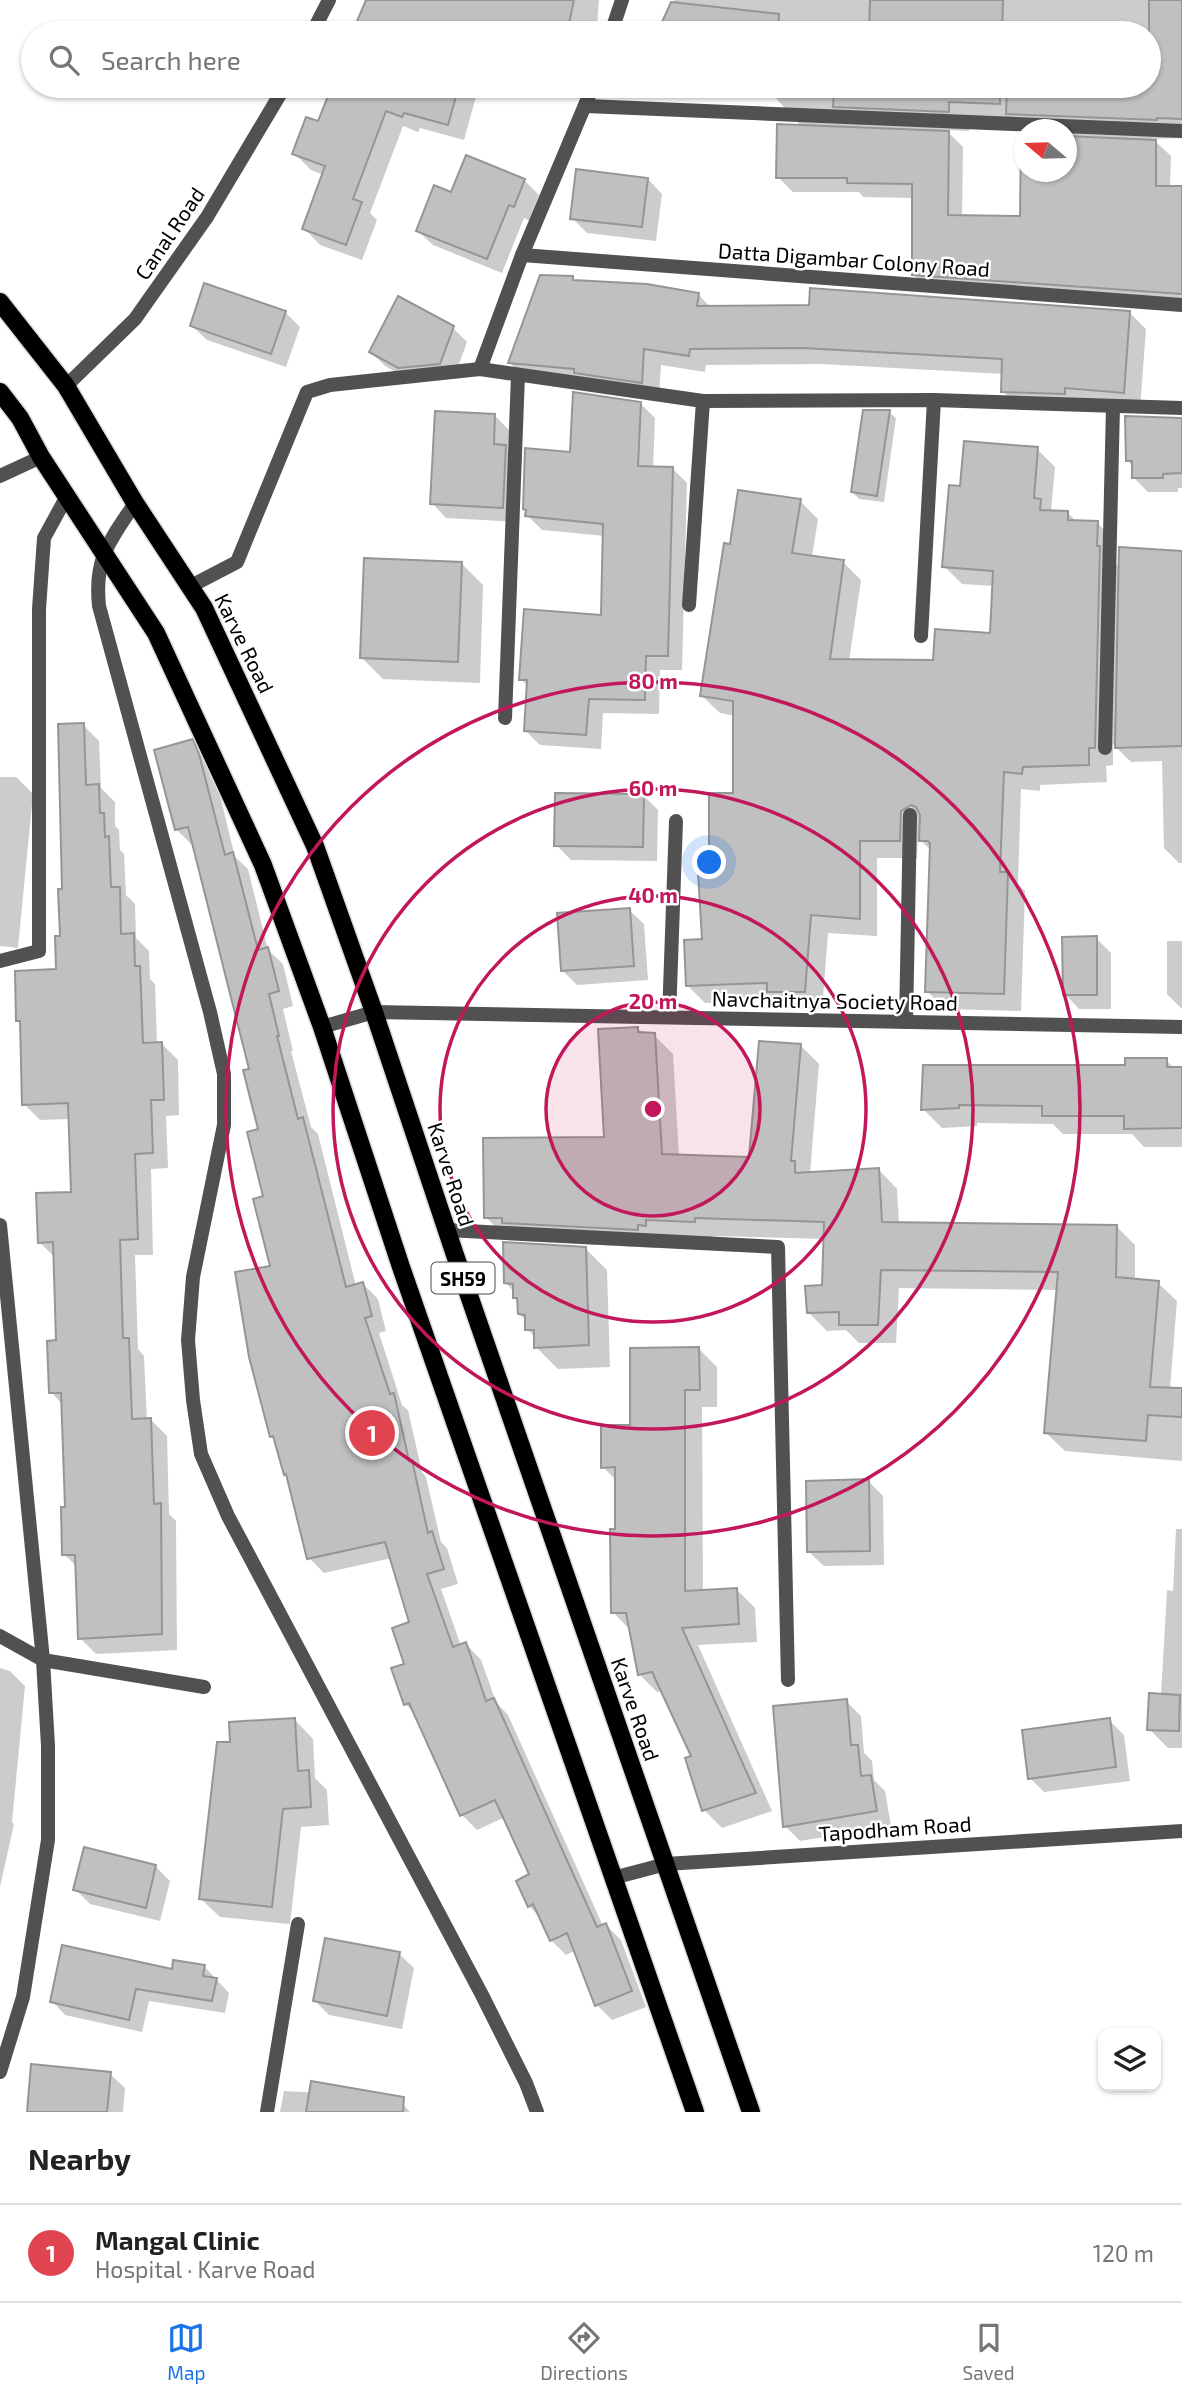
<!DOCTYPE html>
<meta charset="utf-8">
<style>
:root{--surface:#fff;--page:#f6f6f6;--text:#222;--muted:#767676;--line:#e0e0e0;--accent:#1a73e8}
body{margin:0;font-family:"Exo 2",sans-serif;background:var(--page);color:var(--text)}
.controls{position:absolute;right:21px;bottom:21px;display:grid;overflow:hidden;border-radius:14px;box-shadow:0 2px 5px #0004}
.controls button{width:63px;height:63px;display:grid;place-items:center;padding:0;border:0;border-bottom:2px solid var(--line);background:var(--surface);color:var(--text);font:35px sans-serif}
.compass{position:absolute;left:1014px;top:119px;width:63px;height:63px;border-radius:50%;background:var(--surface);box-shadow:0 2px 5px #0004;rotate:289deg}
.you{position:absolute;left:710px;top:863px;width:24px;height:24px;margin:-18px;border:5px solid #fff;border-radius:50%;background:#1a73e8;box-shadow:0 0 0 10px #1a73e833}
.badge{display:grid;place-items:center;width:46px;height:46px;border-radius:50%;background:var(--accent);color:#fff;font-size:23px;font-weight:700}
.pin{position:absolute;translate:-50% -50%;border:4px solid #fff;box-shadow:0 2px 7px #0006}
.list{margin:0;padding:0;list-style:none}
h2{display:flex;justify-content:space-between;align-items:center;height:91px;margin:0;padding:0 28px;font-size:30px}
h2 small{font-size:23px;font-weight:400;color:var(--muted)}
.list li{display:grid;grid-template-columns:46px 1fr auto;gap:21px;align-items:center;box-sizing:border-box;height:98px;padding:0 28px;border-top:2px solid var(--line)}
.list b{display:block;font-size:26px;white-space:nowrap}
.list p{margin:0;font-size:23px;white-space:nowrap;color:var(--muted)}
.list em{font-size:23px;font-style:normal;color:var(--muted)}
.icon{flex:none;width:38px;height:38px;fill:none;stroke:currentColor;stroke-width:2;stroke-linecap:round;stroke-linejoin:round}
.map{position:relative;flex:none;width:1182px;height:2112px;overflow:hidden}
.search{position:absolute;background:var(--surface);box-shadow:0 2px 5px #0004;left:21px;right:21px;top:21px;height:77px;display:flex;align-items:center;gap:18px;box-sizing:border-box;padding:0 24px;border-radius:38px;color:var(--muted);font-size:26px}
.sheet{height:189px;background:var(--surface)}
nav{display:flex;justify-content:space-around;align-items:center;box-sizing:border-box;height:98px;border-top:2px solid var(--line);background:var(--surface);font-size:19px;color:var(--muted)}
nav a{display:grid;justify-items:center;gap:4px}
nav .on{color:var(--accent)}
.map>svg:first-child{display:block}
.shadow{fill:#0003;fill-rule:evenodd}
.building{fill:#c0c0c0;stroke:#959595;stroke-width:2}
.lines{fill:none;stroke-linecap:round;stroke-linejoin:round}
.primary-casing{stroke:#dbdbdb;stroke-width:21}
.service{stroke:#515151;stroke-width:14}
.minor{stroke:#515151;stroke-width:14}
.tertiary{stroke:#515151;stroke-width:14}
.primary{stroke:#000;stroke-width:18}
.ring{fill:none;stroke:#c2185b;stroke-width:3.5}
.labels{text-anchor:middle;dominant-baseline:central;stroke-width:5;stroke-linejoin:round;paint-order:stroke}
.shield{fill:#fff;stroke:#4c4c4c;stroke-width:2}
.shield-label{font-size:19px;font-weight:bold;fill:#000}
.street-label{font-size:21px;fill:#000;stroke:#fff}
.centre{fill:#c2185b;stroke:#fff;stroke-width:3.5}
.ring-label{font-size:21px;text-anchor:middle;font-weight:bold;fill:#c2185b;stroke:#fff;stroke-width:5;stroke-linejoin:round;paint-order:stroke}
</style>
<div class="map">
<svg width="1182" height="2112" viewBox="0 0 1182 2112">
<rect width="100%" height="100%" fill="#fff"/>
<g class="shadow">
<polygon points="390,0 599,0 597,26 587,25 586,33 354,33 361,16"/>
<path d="M674 0H1182V138L1153 139 1171 156 1170 188H1182V308L928 289 913 274V198L863 197 859 192H793L778 177 801 126 775 97 664 88 662 86H1149V33H659ZM969 122 1066 130V172H1024L1022 218 962 217 963 147 946 130 969 131Z"/>
<polygon points="334,86 479,86 464,140 420,128 418,132 403,126 370,213 377,220 362,260 320,245 304,228 324,175 311,170 295,154 319,124"/>
<polygon points="503,86 575,86 573,96 537,89 536,94"/>
<polygon points="648,179 662,194 656,241 587,233 572,218"/>
<polygon points="524,180 539,195 529,220 524,218 502,273 433,245 418,231 452,194"/>
<polygon points="573,278 576,282 699,295 711,308 1129,312 1146,329 1140,409 1020,408 1003,391 1004,374 821,364 706,365 705,372 661,365 659,398 526,379 510,363"/>
<polygon points="285,312 300,327 286,367 207,340 192,326"/>
<polygon points="453,328 467,342 454,378 414,382 385,366 371,352"/>
<polygon points="641,404 655,418 653,468 672,468 687,483 682,670 660,670 659,714 603,713 601,749 540,745 526,731 529,687 521,679 603,617 605,536 542,530 527,515 524,509 571,454"/>
<polygon points="889,412 896,418 884,502 859,499 852,492"/>
<polygon points="495,416 509,430 508,450 520,462 517,522 446,518 432,503"/>
<polygon points="1182,419 1182,488 1178,488 1178,492 1148,492 1133,477 1133,466 1128,461"/>
<polygon points="1037,449 1055,467 1051,512 1068,513 1077,522 1097,523 1115,540 1114,562 1121,569 1182,553 1182,863 1179,863 1164,848 1162,761 1131,762 1113,744 1113,765 1106,766 1107,782 1040,785 1040,791 1021,789 1018,884 1025,891 1021,1011 945,1009 927,991 932,851 918,838 917,858 877,858 877,936 828,933 822,1009 786,1009 777,1000 705,1003 687,985 704,941 710,857 735,795 735,716 720,713 702,696 732,546 800,501 818,519 812,557 843,562 861,580 849,661 934,661 992,635 994,586 962,584 944,566 962,488"/>
<polygon points="462,564 483,585 480,683 383,679 362,658"/>
<polygon points="83,725 99,741 101,788 115,802 115,826 119,830 120,850 124,854 126,895 135,904 136,938 149,951 150,979 155,984 157,1044 162,1044 178,1060 179,1115 166,1116 168,1168 151,1169 153,1255 135,1255 138,1349 144,1356 147,1420 151,1420 167,1436 169,1514 176,1521 177,1650 96,1654 80,1638 77,1567 64,1554 67,1509 63,1405 51,1392 58,1342 56,1258 39,1242 73,1193 70,1119 40,1120 24,1104 21,1023 18,1020 58,971 64,891"/>
<polygon points="192,741 207,757 214,771 235,857 248,869 268,950 283,964 293,1006 283,1009 293,1051 291,1051 311,1127 318,1134 356,1286 363,1284 378,1299 386,1331 379,1333 402,1405 408,1410 422,1472 426,1477 441,1542 447,1548 458,1584 441,1589 461,1646 466,1644 481,1660 496,1702 508,1715 603,1926 606,1925 621,1940 646,2007 612,2020 597,2005 576,1950 566,1955 551,1940 541,1918 529,1906 532,1875 505,1817 477,1830 462,1815 416,1714 405,1704 406,1665 412,1623 392,1558 324,1573 309,1558 289,1478 285,1474 276,1441 271,1436 272,1268 260,1130 251,1070 194,844 191,844 176,829"/>
<polygon points="0,777 16,777 33,794 18,948 0,946"/>
<polygon points="643,795 658,810 657,861 571,860 556,845"/>
<polygon points="629,910 644,924 648,980 577,985 562,970"/>
<polygon points="1096,938 1111,953 1111,1009 1079,1009 1065,994"/>
<polygon points="1167,941 1182,941 1182,1009 1167,994"/>
<polygon points="638,1028 643,1034 654,1035 673,1054 679,1156 751,1158 800,1045 819,1064 810,1174 879,1170 897,1189 899,1224 1116,1226 1135,1245 1135,1281 1158,1283 1177,1301 1170,1389 1182,1390 1182,1461 1065,1451 1046,1433 1058,1290 899,1288 896,1343 859,1343 846,1330 827,1331 808,1312 823,1287 825,1239 713,1236 713,1240 656,1243 656,1248 523,1241 518,1236 504,1236 486,1217 606,1139"/>
<polygon points="1166,1060 1175,1069 1182,1069 1182,1147 1144,1147 1132,1134 1063,1134 1053,1124 977,1123 977,1126 942,1128 923,1109"/>
<polygon points="585,1248 607,1270 610,1367 558,1369 536,1347 536,1338 527,1329 527,1321 519,1314 519,1302 514,1297 514,1292 506,1283"/>
<polygon points="699,1349 717,1367 717,1407 702,1407 703,1592 737,1590 755,1608 757,1642 698,1645 772,1811 722,1828 704,1810 687,1759 693,1757 663,1691 657,1692 639,1674 631,1631 613,1612 617,1531 617,1481 603,1467 632,1427"/>
<polygon points="868,1481 883,1496 884,1565 824,1566 809,1552"/>
<polygon points="1176,1529 1182,1529 1182,1748 1168,1748 1149,1729 1161,1695 1167,1590 1173,1591"/>
<polygon points="0,1668 10,1671 25,1686 12,1822 14,1824 0,1887"/>
<polygon points="846,1701 861,1716 864,1753 872,1761 874,1780 885,1791 891,1826 800,1841 785,1826"/>
<polygon points="295,1720 313,1739 315,1778 327,1790 329,1825 301,1827 290,1924 220,1917 201,1899 232,1744"/>
<polygon points="1109,1720 1124,1735 1130,1781 1044,1792 1030,1778"/>
<polygon points="155,1866 170,1881 160,1921 90,1904 75,1889"/>
<polygon points="399,1954 414,1968 402,2029 329,2015 315,2001"/>
<polygon points="204,1966 229,1993 225,2013 149,2001 142,2032 65,2015 52,2001 173,1971"/>
<polygon points="110,2074 125,2088 123,2112 28,2112"/>
<polygon points="284,2091 396,2097 410,2112 280,2112"/>
</g>
<g class="building">
<polygon points="366,0 574,0 567,33 352,33"/>
<polygon points="870,0 1003,0 1002,33 869,33"/>
<polygon points="1149,0 1182,0 1182,119 1157,118 1157,120 1006,114 1007,86 1149,86"/>
<polygon points="671,2 779,14 778,33 657,33"/>
<polygon points="332,86 459,86 448,125 404,113 402,117 386,111 353,199 362,202 346,245 302,229 325,166 292,154 306,117 318,121"/>
<polygon points="834,86 1000,86 1000,104 949,102 949,112 833,107"/>
<polygon points="777,124 949,131 948,215 1020,216 1021,134 1025,134 1025,172 1067,172 1067,136 1156,140 1156,186 1182,186 1182,294 912,275 912,184 847,183 847,178 776,178"/>
<polygon points="466,155 525,179 514,207 509,205 487,259 416,231 434,185 451,192"/>
<polygon points="576,169 648,178 642,227 570,219"/>
<polygon points="540,275 573,276 573,280 647,284 699,293 697,306 809,305 810,288 1130,311 1124,393 1065,388 1065,394 1001,392 1002,359 803,348 690,349 689,356 644,349 642,383 574,373 574,369 508,363"/>
<polygon points="204,283 286,311 271,354 190,326"/>
<polygon points="398,296 454,326 440,364 398,368 369,352"/>
<polygon points="573,392 641,402 638,466 673,467 668,656 646,656 645,700 589,699 586,735 524,731 527,680 519,680 524,609 601,615 603,524 525,516 526,510 523,509 525,448 570,452"/>
<polygon points="863,410 890,410 877,496 851,492"/>
<polygon points="435,411 495,414 494,444 506,445 503,508 430,504"/>
<polygon points="1125,416 1182,418 1182,473 1163,474 1163,478 1132,478 1132,461 1126,461"/>
<polygon points="964,441 1038,447 1034,498 1041,499 1040,510 1068,511 1068,520 1098,521 1097,546 1100,546 1095,748 1089,748 1089,765 1023,767 1022,774 1004,772 1000,872 1008,872 1004,994 925,992 930,844 928,841 919,841 920,815 916,807 911,805 901,811 900,841 860,841 860,919 811,915 805,992 767,992 767,983 686,986 684,940 702,939 697,856 709,855 709,793 733,793 733,701 700,696 724,543 730,544 738,490 801,499 792,553 844,560 830,659 933,660 935,629 990,633 993,571 942,567 949,485 960,486"/>
<polygon points="1119,547 1182,551 1182,746 1115,748"/>
<polygon points="364,558 462,562 458,662 360,658"/>
<polygon points="84,723 86,785 99,784 100,813 104,813 105,837 109,836 111,887 120,887 121,934 134,933 135,966 140,966 143,1043 162,1042 164,1100 151,1100 153,1153 135,1154 138,1239 120,1240 123,1338 129,1338 132,1419 151,1418 154,1504 161,1503 162,1634 78,1639 75,1555 62,1555 61,1507 65,1507 61,1393 49,1393 47,1341 56,1340 53,1242 38,1243 36,1193 71,1192 68,1103 22,1105 20,1021 16,1021 15,971 56,969 55,936 60,936 58,889 62,889 58,724"/>
<polygon points="193,739 199,754 225,855 233,852 258,950 268,947 279,991 269,994 279,1036 277,1036 298,1119 303,1117 346,1287 363,1282 372,1316 365,1318 390,1394 394,1393 409,1461 412,1460 428,1533 432,1531 444,1569 427,1574 453,1647 466,1642 486,1701 494,1698 597,1927 606,1923 632,1991 595,2006 567,1933 550,1941 533,1904 528,1907 516,1881 529,1874 495,1800 460,1816 409,1703 404,1705 391,1668 404,1664 392,1628 409,1622 385,1542 307,1559 286,1474 284,1475 273,1436 270,1437 249,1357 235,1272 270,1266 253,1199 263,1196 247,1132 258,1129 243,1070 249,1069 188,827 175,830 154,750"/>
<polygon points="555,793 644,794 643,847 554,846"/>
<polygon points="630,908 634,966 561,971 557,913"/>
<polygon points="1097,936 1097,995 1063,995 1062,937"/>
<polygon points="638,1027 638,1032 655,1033 662,1154 749,1157 759,1041 801,1044 791,1161 795,1161 795,1173 879,1168 882,1222 1117,1225 1116,1277 1159,1281 1150,1387 1182,1388 1182,1417 1148,1415 1146,1441 1044,1433 1058,1272 881,1270 878,1325 839,1325 839,1312 807,1313 805,1286 822,1285 824,1222 695,1218 695,1222 646,1220 646,1226 638,1225 638,1230 502,1223 502,1218 484,1218 483,1138 604,1137 598,1029"/>
<polygon points="1125,1058 1167,1058 1167,1067 1182,1067 1182,1128 1124,1129 1124,1116 1042,1116 1042,1106 959,1105 959,1108 921,1110 923,1065 1125,1065"/>
<polygon points="503,1242 586,1247 589,1345 534,1348 534,1330 525,1330 525,1315 518,1314 517,1298 513,1298 513,1284 504,1283"/>
<polygon points="699,1347 700,1390 685,1390 685,1591 737,1588 739,1624 682,1628 756,1793 702,1811 685,1758 691,1756 652,1672 638,1675 626,1613 611,1613 610,1529 615,1529 615,1467 601,1468 601,1425 630,1425 630,1348"/>
<polygon points="869,1479 870,1551 807,1552 806,1481"/>
<polygon points="1149,1693 1180,1695 1179,1731 1147,1730"/>
<polygon points="847,1699 851,1745 858,1745 861,1776 871,1775 877,1811 783,1827 773,1706"/>
<polygon points="295,1718 298,1771 309,1770 311,1807 283,1809 272,1907 199,1899 217,1742 230,1742 229,1722"/>
<polygon points="1110,1718 1116,1767 1028,1779 1022,1730"/>
<polygon points="84,1847 156,1865 146,1908 73,1890"/>
<polygon points="325,1938 400,1952 387,2016 313,2001"/>
<polygon points="62,1945 172,1969 173,1960 205,1965 203,1976 217,1978 212,2001 136,1989 129,2020 50,2002"/>
<polygon points="31,2064 111,2072 107,2112 27,2112"/>
<polygon points="311,2081 404,2097 403,2112 306,2112"/>
</g>
<g class="lines">
<g class="primary-casing">
<g id="primary">
<polyline points="0,302 66,386 135,503 204,608 315,846 374,1012 454,1252 751,2112"/>
<polyline points="0,392 20,418 41,457 156,633 263,865 322,1027 401,1267 695,2112"/>
</g>
</g>
<polyline class="service" points="447,1230 778,1247 788,1680"/>
<g class="minor">
<polyline points="611,33 622,0"/>
<polyline points="586,106 1182,131"/>
<polyline points="522,255 1182,305"/>
<polyline points="480,369 522,255 593,86"/>
<polyline points="0,476 41,457"/>
<polyline points="191,586 237,562 307,392 330,385 480,369 703,401 934,400 1182,408"/>
<polyline points="689,605 703,401"/>
<polyline points="921,636 934,400"/>
<polyline points="505,718 518,375"/>
<polyline points="1105,748 1113,406"/>
<polyline points="0,961 39,951 39,609 44,538 67,496"/>
<polyline points="669,1017 676,821"/>
<polyline points="906,1022 910,815"/>
<polyline points="322,1027 374,1012 1182,1027"/>
<polyline points="0,1225 43,1660 48,1746 48,1840 23,1997 0,2072"/>
<polyline points="0,1636 43,1660 204,1687"/>
<polyline points="613,1878 666,1864 1182,1831"/>
<polyline points="267,2112 298,1924"/>
</g>
<g class="tertiary">
<polyline points="312,33 329,0"/>
<polyline points="66,386 135,319 207,217 285,86"/>
<path d="M135 503C110 541 94 557 99 606L210 1012 224 1074V1125L193 1277 188 1340 193 1400 201 1454 228 1516 482 1995 526 2083 537 2112"/>
</g>
<use href="#primary" class="primary"/>
</g>
<circle cx="653" cy="1109" r="107" fill="#c2185b" fill-opacity=".12"/>
<g class="ring">
<circle cx="653" cy="1109" r="107"/>
<circle cx="653" cy="1109" r="213"/>
<circle cx="653" cy="1109" r="320"/>
<circle cx="653" cy="1109" r="427"/>
</g>
<g class="labels">
<rect class="shield" x="431.5" y="1262.5" width="63" height="31" rx="5"/>
<g class="shield-label">
<text x="463" y="1278">SH59</text>
</g>
<g class="street-label">
<text transform="translate(169 233) rotate(-56)">Canal Road</text>
<text transform="translate(854 259) rotate(4)">Datta Digambar Colony Road</text>
<text transform="translate(245 643) rotate(64)">Karve Road</text>
<text transform="translate(835 1000) rotate(1)">Navchaitnya Society Road</text>
<text transform="translate(452 1174) rotate(72)">Karve Road</text>
<text transform="translate(636 1709) rotate(71)">Karve Road</text>
<text transform="translate(895 1828) rotate(-4)">Tapodham Road</text>
</g>
</g>
<circle cx="653" cy="1109" r="10" class="centre"/>
<g class="ring-label">
<text x="653" y="689">80 m</text>
<text x="653" y="796">60 m</text>
<text x="653" y="903">40 m</text>
<text x="653" y="1009">20 m</text>
</g>
</svg>
<div class="controls">
<button><svg class="icon" aria-label="layers" viewBox="0 0 24 24"><path d="M12 4l9 5-9 5-9-5zM3 14l9 5 9-5"/></svg></button>
</div>
<svg class="compass" viewBox="-18 -18 36 36"><path d="M0-13l5 13h-10z" fill="#e53935"/><path d="M0 13l5-13h-10z" fill="#767676"/></svg>
<div class="you"></div>
<div class="pin badge" style="left:372px;top:1433px;background:#e0444e">1</div>
<div class="search"><svg class="icon" aria-label="search" viewBox="0 0 24 24"><circle cx="10" cy="10" r="6"/><path d="M15 15l6 6"/></svg>Search here</div>
</div>
<section class="sheet">
<h2>Nearby<small></small></h2>
<ul class="list">
<li><span class="badge" style="background:#e0444e">1</span><div><b>Mangal Clinic</b><p>Hospital · Karve Road</p></div><em>120 m</em></li>
</ul>
</section>
<nav>
<a class="on"><svg class="icon" aria-label="map" viewBox="0 0 24 24"><path d="M3 6l6-2 6 2 6-2v14l-6 2-6-2-6 2zM9 4v14M15 6v14"/></svg>Map</a>
<a><svg class="icon" aria-label="directions" viewBox="0 0 24 24"><path d="M12 3l9 9-9 9-9-9zM9 14v-3h6M13 9l2 2-2 2"/></svg>Directions</a>
<a><svg class="icon" aria-label="saved" viewBox="0 0 24 24"><path d="M7 4h10v16l-5-4-5 4z"/></svg>Saved</a>
</nav>
